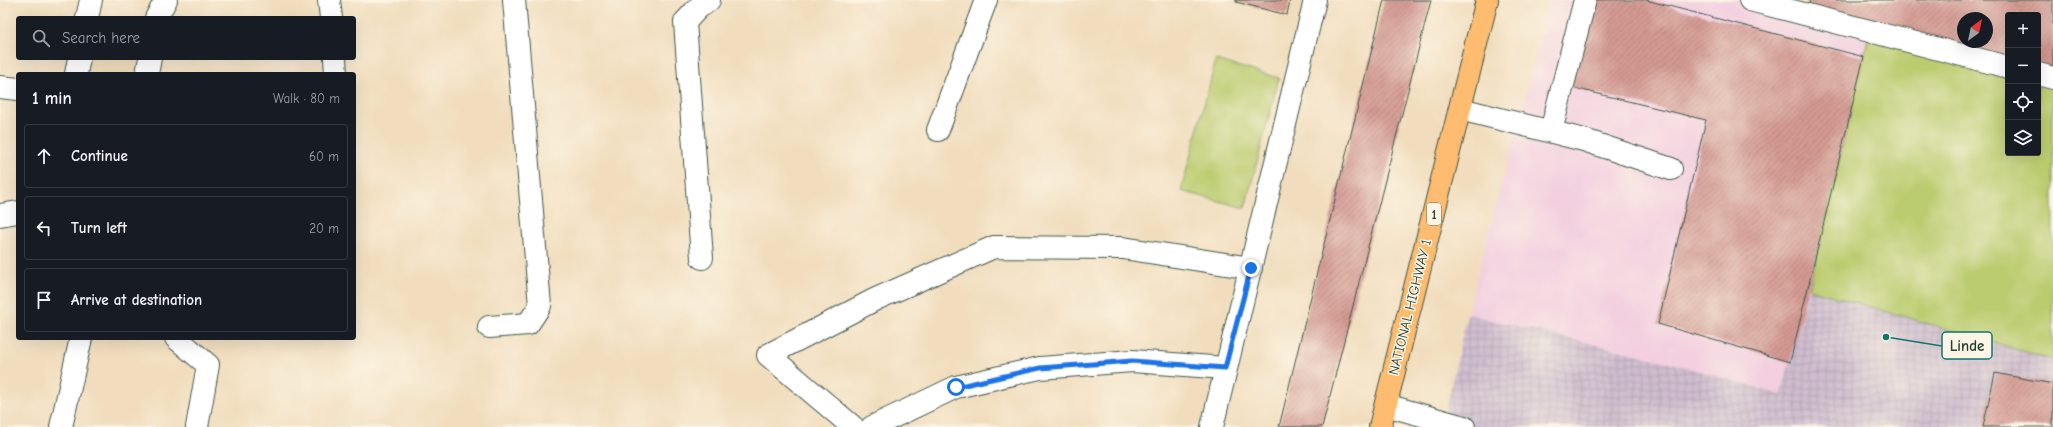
<!DOCTYPE html>
<meta charset="utf-8">
<style>
:root{--surface:#171b24;--page:#20242c;--text:#f1f3f6;--muted:#9ea1a6;--line:#363941}
body{margin:0;font-family:"Comic Neue",sans-serif;background:var(--page);color:var(--text)}
.controls{position:absolute;right:12px;top:12px;display:grid;overflow:hidden;border-radius:4px;box-shadow:0 4px 16px #0002}
.controls button{width:36px;height:36px;display:grid;place-items:center;padding:0;border:0;border-bottom:1px solid var(--line);background:var(--surface);color:var(--text);font:20px sans-serif}
.compass{position:absolute;left:1957px;top:12px;width:36px;height:36px;border-radius:50%;background:var(--surface);box-shadow:0 4px 16px #0002;rotate:33deg}
.stop{position:absolute;width:12px;height:12px;margin:-9px;border:3px solid #1a73e8;border-radius:50%;background:#fff}
.stop.end{background:#1a73e8;border-color:#fff;box-shadow:0 1px 4px #0008}
.list{margin:0;padding:0;list-style:none}
h2{display:flex;justify-content:space-between;align-items:center;height:52px;margin:0;padding:0 16px;font-size:17px}
h2 small{font-size:13px;font-weight:400;color:var(--muted)}
.list li{display:grid;grid-template-columns:26px 1fr auto;gap:12px;align-items:center;box-sizing:border-box;height:64px;margin:0 8px 8px;padding:0 8px;border:1px solid var(--line);border-radius:4px}
.list b{display:block;font-size:15px;white-space:nowrap}
.list em{font-size:13px;font-style:normal;color:var(--muted)}
.icon{flex:none;width:22px;height:22px;fill:none;stroke:currentColor;stroke-width:2;stroke-linecap:round;stroke-linejoin:round}
.map{position:relative;flex:none;width:2053px;height:427px;overflow:hidden}
.search{position:absolute;background:var(--surface);box-shadow:0 4px 16px #0002;left:16px;top:16px;width:340px;height:44px;display:flex;align-items:center;gap:10px;box-sizing:border-box;padding:0 14px;border-radius:4px;color:var(--muted);font-size:15px}
.panel{position:absolute;background:var(--surface);box-shadow:0 4px 16px #0002;left:16px;top:72px;width:340px;height:268px;border-radius:4px}
.map>svg:first-child{display:block}
.built{fill:#f3cfe0}
.industrial{fill:url(#industrial-grid)}
.grass{fill:#bbcc6f;stroke:#6d8452}
.building{fill:url(#building-hatch);fill-rule:evenodd}
.lines{fill:none;stroke-linecap:round;stroke-linejoin:round}
.minor-casing{stroke:#3e5549;stroke-width:24}
.highway-casing{stroke:#3e5549;stroke-width:24}
.minor{stroke:#fff;stroke-width:22}
.highway{stroke:#fdbc6f;stroke-width:22}
.route{stroke:#1a73e8;stroke-width:5}
.labels{text-anchor:middle;dominant-baseline:central;stroke-width:3;stroke-linejoin:round;paint-order:stroke}
.shield{fill:#fcf5e5;stroke:#617469;stroke-width:1}
.shield-label{font-size:13px;font-weight:bold;fill:#1f3d34}
.street-label{font-size:14px;fill:#1f3d34;stroke:#fcf5e5}
.leader{fill:none;stroke:#0f766e;stroke-width:1.5}
.callout-dot{fill:#0f766e;stroke:#fcf5e5;stroke-width:1.5}
.callout{fill:#fcf5e5;stroke:#0f766e;stroke-width:1.5}
.callout-label{font-size:15px;text-anchor:middle;font-weight:bold;fill:#1f3d34}
</style>
<div class="map">
<svg width="2053" height="427" viewBox="0 0 2053 427">
<defs>
<pattern id="industrial-grid" width="8" height="8" patternUnits="userSpaceOnUse"><rect width="8" height="8" fill="#cfbdcf"/><path d="M0 4h8M4 0v8" fill="none" stroke="#b1a3b2"/></pattern>
<pattern id="building-hatch" width="6" height="6" patternUnits="userSpaceOnUse"><rect width="6" height="6" fill="#d49a93"/><path d="M-1 1l2-2M0 6l6-6M5 7l2-2" fill="none" stroke="#ab7f79"/></pattern>
</defs>
<rect width="100%" height="100%" fill="#fcf5e5"/>
<filter id="ink" filterUnits="userSpaceOnUse"><feTurbulence type="fractalNoise" baseFrequency=".025" numOctaves="2"/><feDisplacementMap in="SourceGraphic" scale="8" xChannelSelector="R" yChannelSelector="G"/><feConvolveMatrix kernelMatrix="1 2 1 2 8 2 1 2 1" color-interpolation-filters="sRGB"/></filter>
<filter id="wash" filterUnits="userSpaceOnUse"><feTurbulence type="fractalNoise" baseFrequency=".012" numOctaves="4" result="noise"/><feDisplacementMap in="SourceGraphic" scale="16" xChannelSelector="R" yChannelSelector="G"/><feGaussianBlur stdDeviation="0.9" result="paint"/><feColorMatrix in="noise" values="0 0 0 0 0 0 0 0 0 0 0 0 0 0 0 0 0 1.4 0 .05"/><feComposite in="paint" operator="in"/></filter>
<g filter="url(#wash)">
<rect width="100%" height="100%" fill="#f1ddbd"/>
<polygon class="built" points="1551,0 1750,0 1870,30 1809,289 1781,395 1668,362 1467,314"/>
<polygon class="industrial" points="1809,289 2053,360 2053,427 1442,427 1467,314 1668,362 1781,395"/>
<g class="grass">
<polygon points="1870,30 2008,62 2008,153 2038,153 2038,69 2053,73 2053,360 1809,289"/>
<polygon points="1216,60 1279,78 1245,208 1181,191"/>
</g>
<g id="blocks">
<g class="building">
<polygon points="1236,0 1290,0 1287,15 1236,2"/>
<polygon points="1384,0 1431,0 1322,427 1279,427"/>
<polygon points="1591,0 1646,0 1864,57 1790,362 1658,324 1706,120 1570,87"/>
<path d="M1810 0H2053V73L2038 69V15H2008V62L1808 7ZM1963 18H1987V42H1963Z"/>
<polygon points="1995,373 2053,384 2053,427 1983,427"/>
</g>
</g>
</g>
<g filter="url(#ink)">
<use href="#blocks" fill-opacity="0" stroke="#3e5549" stroke-width="1"/>
<g class="lines">
<g class="minor-casing">
<g id="minor">
<polyline points="329,0 331,18"/>
<polyline points="1750,0 2008,67"/>
<polyline points="87,18 91,0"/>
<polyline points="156,18 166,0"/>
<polyline points="335,58 336,74"/>
<polyline points="76,74 79,58"/>
<polyline points="147,74 150,58"/>
<polyline points="2038,74 2053,78"/>
<polyline points="0,87 18,89"/>
<polyline points="1460,109 1584,140 1671,169"/>
<polyline points="938,130 986,0"/>
<polyline points="1551,131 1585,0"/>
<polyline points="0,215 18,212"/>
<polyline points="702,258 685,22 698,8 709,0"/>
<polyline points="489,327 528,324 540,306 514,0"/>
<polyline points="176,338 208,365 197,427"/>
<polyline points="1386,405 1464,427"/>
<polyline points="61,427 81,338"/>
<polyline points="853,427 768,355 876,299 994,247 1123,248 1251,268"/>
<polyline points="872,427 956,387 1040,368 1132,361 1225,368"/>
<polyline points="1212,427 1315,0"/>
</g>
</g>
<g class="highway-casing">
<polyline id="highway" points="1380,427 1487,0"/>
</g>
<use href="#minor" class="minor"/>
<use href="#highway" class="highway"/>
</g>
</g>
<g class="lines" filter="url(#ink)">
<polyline class="route" points="956,387 1040,368 1132,361 1225,368 1251,268"/>
</g>
<g class="labels">
<rect class="shield" x="1427" y="203" width="14" height="22" rx="3"/>
<g class="shield-label">
<text x="1434" y="214">1</text>
</g>
<g class="street-label">
<text transform="translate(1410 307) rotate(-76)">NATIONAL HIGHWAY 1</text>
</g>
</g>
<path class="leader" d="M1886 337L1942 346"/>
<circle class="callout-dot" cx="1886" cy="337" r="4"/>
<rect class="callout" x="1942" y="332" width="50" height="27" rx="4"/>
<g class="callout-label">
<text x="1967" y="351">Linde</text>
</g>
</svg>
<div class="controls">
<button>+</button>
<button>−</button>
<button><svg class="icon" aria-label="locate" viewBox="0 0 24 24"><circle cx="12" cy="12" r="6"/><path d="M12 2v4M12 18v4M2 12h4M18 12h4"/></svg></button>
<button><svg class="icon" aria-label="layers" viewBox="0 0 24 24"><path d="M12 4l9 5-9 5-9-5zM3 14l9 5 9-5"/></svg></button>
</div>
<svg class="compass" viewBox="-18 -18 36 36"><path d="M0-13l5 13h-10z" fill="#e53935"/><path d="M0 13l5-13h-10z" fill="#9ea1a6"/></svg>
<div class="stop" style="left:956px;top:387px"></div>
<div class="stop end" style="left:1251px;top:268px"></div>
<div class="search"><svg class="icon" aria-label="search" viewBox="0 0 24 24"><circle cx="10" cy="10" r="6"/><path d="M15 15l6 6"/></svg>Search here</div>
<section class="panel">
<h2>1 min<small>Walk · 80 m</small></h2>
<ul class="list">
<li><svg class="icon" aria-label="ahead" viewBox="0 0 24 24"><path d="M12 20V5M6 11l6-6 6 6"/></svg><div><b>Continue</b></div><em>60 m</em></li>
<li><svg class="icon" aria-label="left" viewBox="0 0 24 24"><path d="M17 20v-9H6M10 6l-5 5 5 5"/></svg><div><b>Turn left</b></div><em>20 m</em></li>
<li><svg class="icon" aria-label="arrive" viewBox="0 0 24 24"><path d="M6 21V4h12l-3 4 3 4H6"/></svg><div><b>Arrive at destination</b></div></li>
</ul>
</section>
</div>
